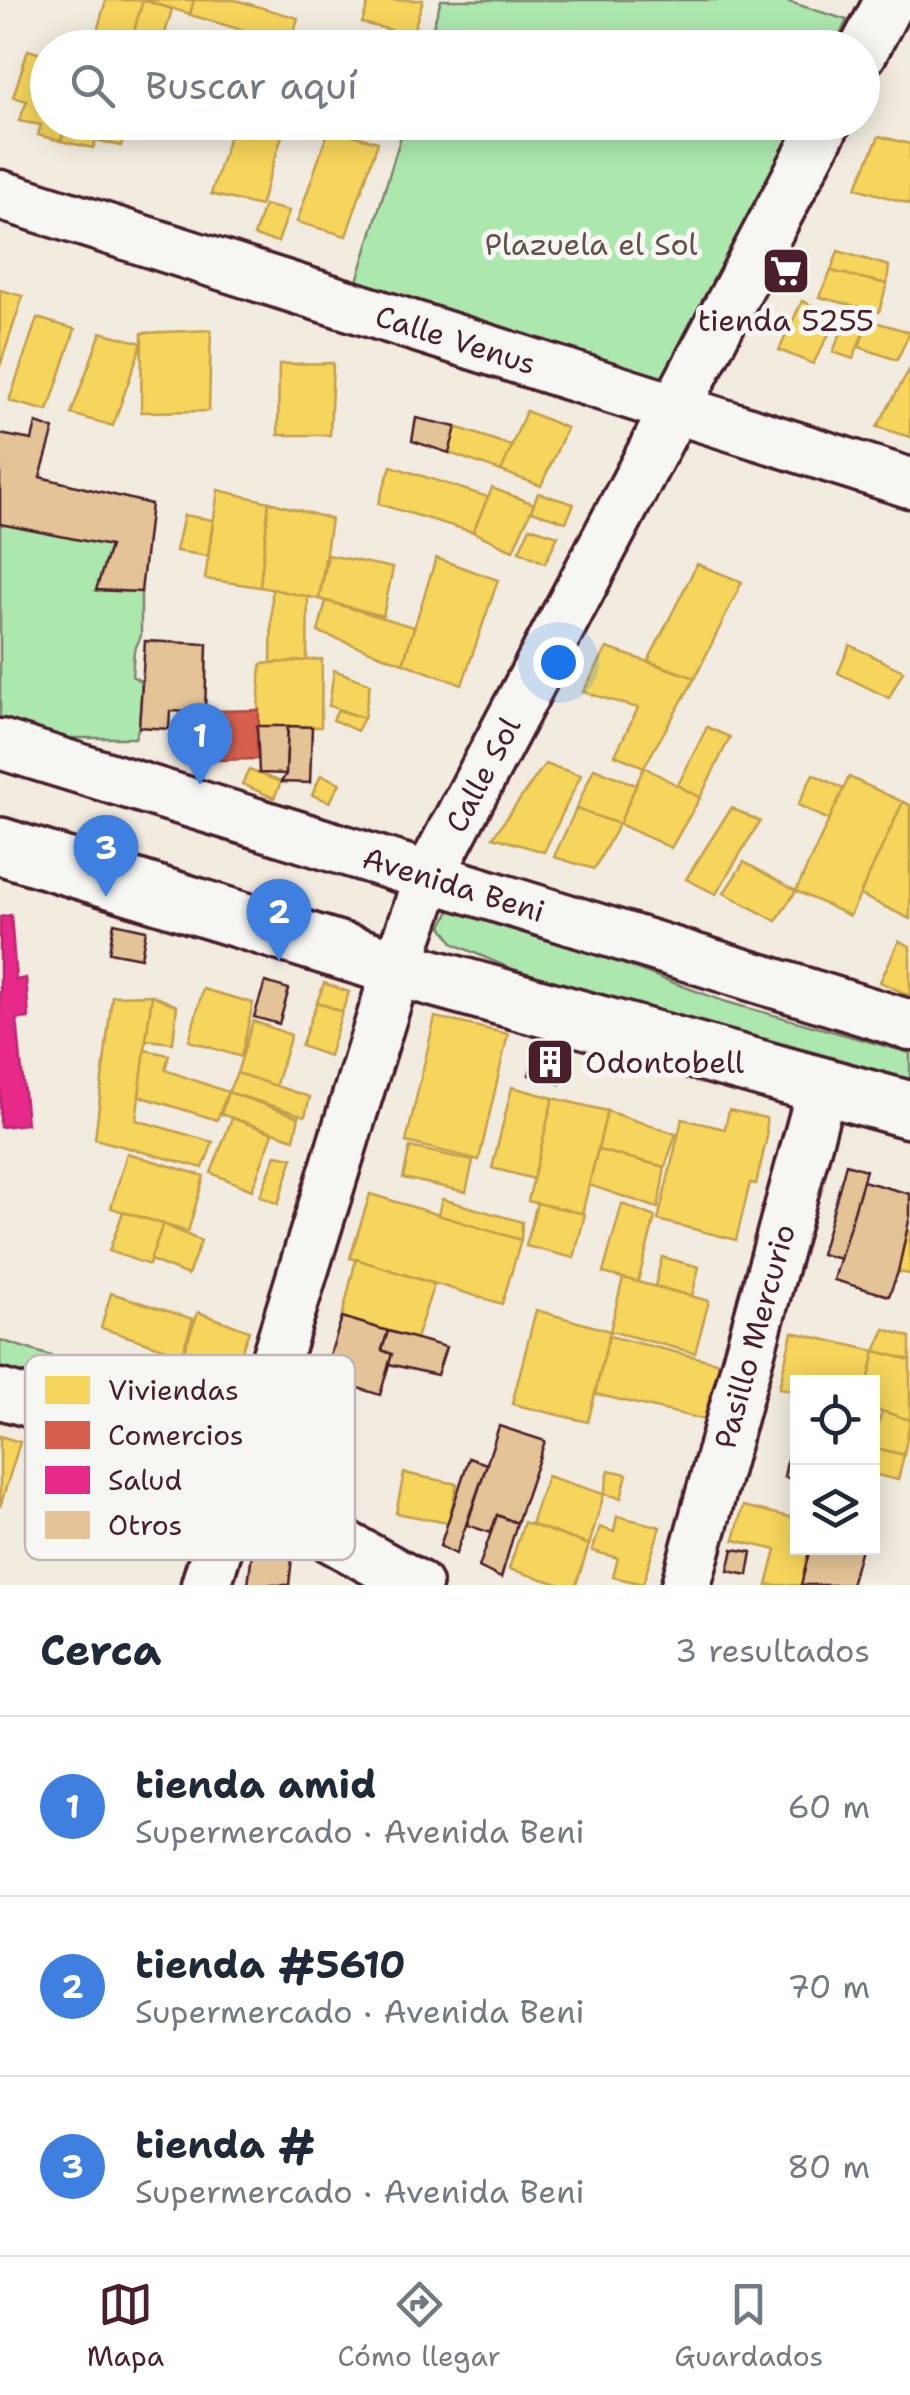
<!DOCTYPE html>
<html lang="es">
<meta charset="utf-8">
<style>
:root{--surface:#fff;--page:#f6f6f7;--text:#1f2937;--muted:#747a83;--line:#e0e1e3;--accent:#4a1f2b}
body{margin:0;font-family:"Shantell Sans",sans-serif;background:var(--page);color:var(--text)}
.controls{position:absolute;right:30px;bottom:30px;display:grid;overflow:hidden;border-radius:0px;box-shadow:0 5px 25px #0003}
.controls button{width:90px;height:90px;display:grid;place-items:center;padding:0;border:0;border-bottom:2px solid var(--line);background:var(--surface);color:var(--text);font:50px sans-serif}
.you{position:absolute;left:558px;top:662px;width:35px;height:35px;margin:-25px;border:8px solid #fff;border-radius:50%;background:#1a73e8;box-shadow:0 0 0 15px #1a73e833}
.badge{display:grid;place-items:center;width:65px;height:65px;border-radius:50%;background:var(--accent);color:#fff;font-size:32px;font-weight:700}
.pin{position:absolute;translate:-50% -82px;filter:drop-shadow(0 2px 5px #0008)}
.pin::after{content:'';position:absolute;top:52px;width:35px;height:30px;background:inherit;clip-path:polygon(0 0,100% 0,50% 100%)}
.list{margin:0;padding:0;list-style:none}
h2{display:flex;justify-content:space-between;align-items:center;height:130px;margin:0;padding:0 40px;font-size:42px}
h2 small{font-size:32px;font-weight:400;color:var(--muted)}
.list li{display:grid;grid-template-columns:65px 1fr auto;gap:30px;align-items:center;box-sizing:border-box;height:180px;padding:0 40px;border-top:2px solid var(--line)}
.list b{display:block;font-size:38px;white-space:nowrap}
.list p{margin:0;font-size:32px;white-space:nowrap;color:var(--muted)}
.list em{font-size:32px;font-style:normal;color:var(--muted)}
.icon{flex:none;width:55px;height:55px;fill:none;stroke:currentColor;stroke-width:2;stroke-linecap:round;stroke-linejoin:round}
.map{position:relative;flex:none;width:910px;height:1585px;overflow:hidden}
.search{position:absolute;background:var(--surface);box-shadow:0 5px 25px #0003;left:30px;right:30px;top:30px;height:110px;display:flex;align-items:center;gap:25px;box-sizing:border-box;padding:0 35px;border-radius:55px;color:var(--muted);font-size:38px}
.sheet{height:670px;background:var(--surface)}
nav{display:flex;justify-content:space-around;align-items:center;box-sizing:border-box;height:140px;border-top:2px solid var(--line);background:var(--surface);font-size:28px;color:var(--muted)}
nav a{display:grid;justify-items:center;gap:5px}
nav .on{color:var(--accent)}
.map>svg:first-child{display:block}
.green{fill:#ace8ae;stroke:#7b846c;stroke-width:2.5}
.homes{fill:#f6d55c;stroke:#c29e4d;stroke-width:2.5}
.shops{fill:#d6604d;stroke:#ac4c43;stroke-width:2.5}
.health{fill:#e7298a;stroke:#b8266e;stroke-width:2.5}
.building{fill:#e4c396;stroke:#4a1f2b;stroke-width:2.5}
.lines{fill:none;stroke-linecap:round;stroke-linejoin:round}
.minor-casing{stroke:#4a1f2b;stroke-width:55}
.tertiary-casing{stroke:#4a1f2b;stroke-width:62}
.minor{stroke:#f6f6f2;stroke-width:48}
.tertiary{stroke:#f6f6f2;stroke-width:55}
.labels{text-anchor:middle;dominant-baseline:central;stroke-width:10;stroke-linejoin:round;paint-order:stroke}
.park-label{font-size:30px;fill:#62514c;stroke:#f6f6f2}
.poi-label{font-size:30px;fill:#4a1f2b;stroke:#f6f6f2}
.street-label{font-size:30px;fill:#4a1f2b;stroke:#f6f6f2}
.key{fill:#f6f6f2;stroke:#c2b6b6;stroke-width:2.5}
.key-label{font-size:28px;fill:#4a1f2b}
</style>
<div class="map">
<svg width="910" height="1585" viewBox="0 0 910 1585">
<rect width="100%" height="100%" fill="#f2ece0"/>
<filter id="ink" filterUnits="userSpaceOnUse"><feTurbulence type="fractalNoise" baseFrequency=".01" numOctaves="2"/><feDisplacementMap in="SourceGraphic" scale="20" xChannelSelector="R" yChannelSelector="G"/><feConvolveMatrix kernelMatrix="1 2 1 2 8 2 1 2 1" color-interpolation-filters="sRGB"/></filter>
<g filter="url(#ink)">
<g class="green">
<polygon points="441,0 783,0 847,20 834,47 427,47"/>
<polygon points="405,123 796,123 657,396 354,291"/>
<polygon points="0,511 110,546 97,590 141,592 141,636 134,651 132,676 142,682 139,727 135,738 50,738 0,722"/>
<polygon points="452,907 515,924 723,1001 910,1053 910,1087 521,973 454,944 442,926"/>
<polygon points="0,1340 51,1356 55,1382 0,1369"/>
</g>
<g class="homes">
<polygon points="106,0 143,0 130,45 96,35"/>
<polygon points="143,0 172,9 161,48 130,45"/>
<polygon points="143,0 194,0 190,14"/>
<polygon points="194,0 235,0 298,18 291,44 190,15"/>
<polygon points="369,0 423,0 412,35 362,23"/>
<polygon points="28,50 48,56 48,122 67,122 61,141 38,135 41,125 19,121 27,101 13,97"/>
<polygon points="67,122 140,122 135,138 125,135 121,146 96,140 93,148 61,141"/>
<polygon points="233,124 282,136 260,206 211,194"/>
<polygon points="329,129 378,142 346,236 297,222"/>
<polygon points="879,136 910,144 910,204 856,188"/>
<polygon points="264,205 289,211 278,242 254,236"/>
<polygon points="838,251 889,266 887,284 831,271"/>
<polygon points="831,271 887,284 879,312 819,297"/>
<polygon points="0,290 23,296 0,366"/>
<polygon points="802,301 838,317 813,364 779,350"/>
<polygon points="848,315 868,320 853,359 833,352"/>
<polygon points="37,318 75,329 48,411 9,401"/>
<polygon points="868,320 910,332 897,360 859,347"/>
<polygon points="211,330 209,411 141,412 142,333"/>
<polygon points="101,332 142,343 113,426 71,414"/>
<polygon points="333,363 330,435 278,435 279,364"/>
<polygon points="909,370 910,371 910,437 877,427"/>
<polygon points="526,411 567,428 541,486 501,471"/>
<polygon points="456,427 512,446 501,471 449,453"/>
<polygon points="391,466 488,497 473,532 378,504"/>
<polygon points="492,488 534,504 513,550 473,532"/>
<polygon points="218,490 269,502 260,587 205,579"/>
<polygon points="538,493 574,504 566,522 531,511"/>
<polygon points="269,502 331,519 319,599 260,587"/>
<polygon points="184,515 213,520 208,556 176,551"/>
<polygon points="530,527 558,536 545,563 519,551"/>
<polygon points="328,555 393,568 383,616 319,599"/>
<polygon points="436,558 498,580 462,685 403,663"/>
<polygon points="697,564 742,582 695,678 648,661"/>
<polygon points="272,589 308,597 307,661 271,663"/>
<polygon points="326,601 414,627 403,663 318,632"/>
<polygon points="850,645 903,671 889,698 838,673"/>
<polygon points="607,648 695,678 644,767 615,755 638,708 583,692"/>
<polygon points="322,659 321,727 257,726 261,664"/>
<polygon points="334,670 370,684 364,718 329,706"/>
<polygon points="338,710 364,718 357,731 333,720"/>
<polygon points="707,727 730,737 700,798 678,785"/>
<polygon points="545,764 581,775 544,852 493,837"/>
<polygon points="644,767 700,798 671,848 619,824"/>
<polygon points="594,768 636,785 619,824 576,809"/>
<polygon points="249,770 281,782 274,798 242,784"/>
<polygon points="813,774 844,789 829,820 798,805"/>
<polygon points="321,775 340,783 330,802 312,795"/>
<polygon points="849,777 903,802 850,916 796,891"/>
<polygon points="903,802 910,805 910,919 860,895"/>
<polygon points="731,808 760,821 716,894 686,879"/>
<polygon points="576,809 619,824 594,869 554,857"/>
<polygon points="744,862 796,891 776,921 724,893"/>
<polygon points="899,941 910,946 910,996 880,982"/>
<polygon points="324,983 349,992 342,1012 317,1002"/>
<polygon points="203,989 253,1003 241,1057 189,1041"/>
<polygon points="152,995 136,1120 213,1142 203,1168 95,1139 112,996"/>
<polygon points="152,995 177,1006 173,1043 146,1040"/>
<polygon points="317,1002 342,1012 329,1056 301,1046"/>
<polygon points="435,1017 508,1034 479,1160 406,1142"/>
<polygon points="253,1021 291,1035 275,1087 237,1073"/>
<polygon points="145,1050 169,1055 165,1070 228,1092 217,1120 139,1096"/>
<polygon points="237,1073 310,1097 305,1116 228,1092"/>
<polygon points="512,1087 553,1098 534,1179 492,1168"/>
<polygon points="228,1092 299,1117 294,1139 221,1114"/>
<polygon points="553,1098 607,1111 582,1214 528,1201"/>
<polygon points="729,1110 766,1118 767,1137 756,1184 750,1183 736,1240 658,1220 682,1119 725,1129"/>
<polygon points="607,1111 676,1134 665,1167 598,1150"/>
<polygon points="232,1118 273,1133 252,1190 211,1173"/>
<polygon points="410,1147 473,1161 466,1192 403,1178"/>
<polygon points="598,1150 665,1167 658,1208 589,1185"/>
<polygon points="127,1153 204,1176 188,1232 111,1208"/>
<polygon points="276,1155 293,1158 278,1204 260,1196"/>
<polygon points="370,1194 521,1240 502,1304 350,1258"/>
<polygon points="442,1199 522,1222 521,1240 438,1215"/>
<polygon points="537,1203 585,1214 574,1258 526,1246"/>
<polygon points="622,1204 655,1217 638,1282 603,1273"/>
<polygon points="123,1212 163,1224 149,1265 109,1251"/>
<polygon points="163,1224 201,1241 188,1275 150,1260"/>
<polygon points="907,1230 910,1231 910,1274 898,1272"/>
<polygon points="662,1257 699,1267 692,1296 655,1286"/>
<polygon points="356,1259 434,1284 416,1339 342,1317"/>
<polygon points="623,1278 709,1301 695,1353 610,1331"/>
<polygon points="111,1293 193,1319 182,1354 101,1328"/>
<polygon points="536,1310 610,1331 588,1422 512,1404"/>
<polygon points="198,1312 249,1331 229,1386 178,1367"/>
<polygon points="885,1329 910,1337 910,1360 875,1351"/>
<polygon points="792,1332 875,1351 868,1382 798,1382 798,1392 779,1388"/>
<polygon points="609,1336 720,1363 706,1420 595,1394"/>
<polygon points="875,1351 910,1360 910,1420 872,1409 872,1382 868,1382"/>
<polygon points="882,1411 910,1420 904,1455 872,1447"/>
<polygon points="0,1436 20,1442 0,1507"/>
<polygon points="872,1447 904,1455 898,1480 872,1474"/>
<polygon points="609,1470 627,1474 621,1498 604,1494"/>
<polygon points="404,1473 457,1484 448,1523 396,1513"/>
<polygon points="547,1476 604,1494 589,1545 531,1524"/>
<polygon points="743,1506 798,1519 798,1548 810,1548 801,1585 767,1585 776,1550 734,1540"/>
<polygon points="617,1516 660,1527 643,1584 613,1577 618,1558 592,1551 600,1527 614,1532"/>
<polygon points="524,1522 589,1545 576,1585 562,1585 509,1569"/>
</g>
<polygon class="shops" points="259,710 258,759 218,760 215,711"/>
<polygon class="health" points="11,915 16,980 26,978 29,1018 17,1019 27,1124 0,1127 0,917"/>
<g class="building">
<polygon points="416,418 456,427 449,453 412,441"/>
<polygon points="36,423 54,429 40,477 151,504 141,592 96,590 110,546 0,524 0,434 32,440"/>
<polygon points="145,641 207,644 205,713 170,711 169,729 139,727"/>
<polygon points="257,726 288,726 286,774 259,773"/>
<polygon points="288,726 312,727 310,783 281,782 286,774"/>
<polygon points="114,923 146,930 141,958 109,952"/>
<polygon points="265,982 289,989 279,1024 254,1017"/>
<polygon points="540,1039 570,1048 560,1084 529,1075"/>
<polygon points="846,1164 866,1170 841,1259 821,1254"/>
<polygon points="863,1181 910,1194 910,1216 898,1272 889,1296 834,1280"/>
<polygon points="342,1317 388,1331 382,1350 392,1354 380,1395 323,1377"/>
<polygon points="388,1331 446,1347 437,1375 389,1364 392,1354 382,1350"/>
<polygon points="499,1426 545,1441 517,1523 497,1515 491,1533 467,1525"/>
<polygon points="788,1456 798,1458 798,1480 784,1477"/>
<polygon points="469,1458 487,1464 456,1554 440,1546"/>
<polygon points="497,1515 517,1523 501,1578 479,1567"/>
<polygon points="253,1544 293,1549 289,1585 248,1585"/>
<polygon points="810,1548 861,1548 851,1585 801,1585"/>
<polygon points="733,1549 752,1552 748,1575 728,1571"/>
</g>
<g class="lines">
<g class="minor-casing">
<g id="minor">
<polyline points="862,53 890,0"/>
<path id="s1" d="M0 195 910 483"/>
<path id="s2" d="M0 744 910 1025"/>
<polyline points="0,1394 72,1414 236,1485 417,1585"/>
<path id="s3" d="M206 1585 397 968 430 874 826 122"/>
<path id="s4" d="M686 1585 822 1088"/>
</g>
</g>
<g class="tertiary-casing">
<polyline id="tertiary" points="0,846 397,968 910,1110"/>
</g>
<use href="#minor" class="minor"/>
<use href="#tertiary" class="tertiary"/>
</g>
</g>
<defs>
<g id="supermarket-square" transform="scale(2.5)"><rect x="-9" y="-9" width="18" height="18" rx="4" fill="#4a1f2b" stroke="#f6f6f2"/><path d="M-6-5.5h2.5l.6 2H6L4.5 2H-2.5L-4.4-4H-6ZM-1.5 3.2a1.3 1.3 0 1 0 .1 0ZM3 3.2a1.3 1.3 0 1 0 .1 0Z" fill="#fff"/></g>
<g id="building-square" transform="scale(2.5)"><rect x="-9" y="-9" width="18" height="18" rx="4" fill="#4a1f2b" stroke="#f6f6f2"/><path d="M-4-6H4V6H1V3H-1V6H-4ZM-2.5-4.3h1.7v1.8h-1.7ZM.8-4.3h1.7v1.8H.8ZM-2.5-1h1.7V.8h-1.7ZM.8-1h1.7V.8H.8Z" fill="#fff"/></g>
</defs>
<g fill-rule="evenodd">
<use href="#supermarket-square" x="786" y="271"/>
<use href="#building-square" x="550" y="1062"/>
</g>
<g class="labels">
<g class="park-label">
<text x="591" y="244">Plazuela el Sol</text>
</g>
<g class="poi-label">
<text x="786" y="320">tienda 5255</text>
<text x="585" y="1062" text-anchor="start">Odontobell</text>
</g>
<g class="street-label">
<text stroke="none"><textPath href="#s1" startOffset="478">Calle Venus</textPath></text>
<text stroke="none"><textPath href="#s3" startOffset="858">Calle Sol</textPath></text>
<text stroke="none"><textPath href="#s2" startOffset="475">Avenida Beni</textPath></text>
<text stroke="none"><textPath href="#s4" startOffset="258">Pasillo Mercurio</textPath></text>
</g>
</g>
<rect x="25" y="1355" width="330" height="205" rx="15" class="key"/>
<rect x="45" y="1376" width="45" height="28" fill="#f6d55c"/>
<rect x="45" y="1421" width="45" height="28" fill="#d6604d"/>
<rect x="45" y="1466" width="45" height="28" fill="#e7298a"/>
<rect x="45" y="1511" width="45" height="28" fill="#e4c396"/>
<g class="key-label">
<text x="108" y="1400">Viviendas</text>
<text x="108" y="1445">Comercios</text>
<text x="108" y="1490">Salud</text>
<text x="108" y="1535">Otros</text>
</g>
</svg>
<div class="controls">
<button><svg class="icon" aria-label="locate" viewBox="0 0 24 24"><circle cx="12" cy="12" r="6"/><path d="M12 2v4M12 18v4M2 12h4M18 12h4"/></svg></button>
<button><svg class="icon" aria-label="layers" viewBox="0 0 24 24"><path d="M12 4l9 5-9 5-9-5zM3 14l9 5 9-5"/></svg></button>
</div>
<div class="you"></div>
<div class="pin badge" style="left:200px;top:785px;background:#3f7fe0">1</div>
<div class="pin badge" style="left:279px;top:961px;background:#3f7fe0">2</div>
<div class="pin badge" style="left:106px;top:897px;background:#3f7fe0">3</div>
<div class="search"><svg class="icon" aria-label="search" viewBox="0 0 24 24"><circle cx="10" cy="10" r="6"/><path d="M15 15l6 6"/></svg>Buscar aquí</div>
</div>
<section class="sheet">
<h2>Cerca<small>3 resultados</small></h2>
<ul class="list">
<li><span class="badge" style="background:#3f7fe0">1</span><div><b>tienda amid</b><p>Supermercado · Avenida Beni</p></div><em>60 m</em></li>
<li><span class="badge" style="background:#3f7fe0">2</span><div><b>tienda #5610</b><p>Supermercado · Avenida Beni</p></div><em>70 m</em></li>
<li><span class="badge" style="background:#3f7fe0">3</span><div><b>tienda #</b><p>Supermercado · Avenida Beni</p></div><em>80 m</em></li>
</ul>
</section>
<nav>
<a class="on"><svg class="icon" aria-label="map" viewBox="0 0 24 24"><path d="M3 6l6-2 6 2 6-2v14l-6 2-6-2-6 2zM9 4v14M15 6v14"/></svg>Mapa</a>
<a><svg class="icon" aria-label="directions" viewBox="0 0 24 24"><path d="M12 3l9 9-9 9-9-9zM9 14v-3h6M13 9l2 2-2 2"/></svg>Cómo llegar</a>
<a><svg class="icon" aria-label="saved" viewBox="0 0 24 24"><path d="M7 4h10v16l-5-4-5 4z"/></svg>Guardados</a>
</nav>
